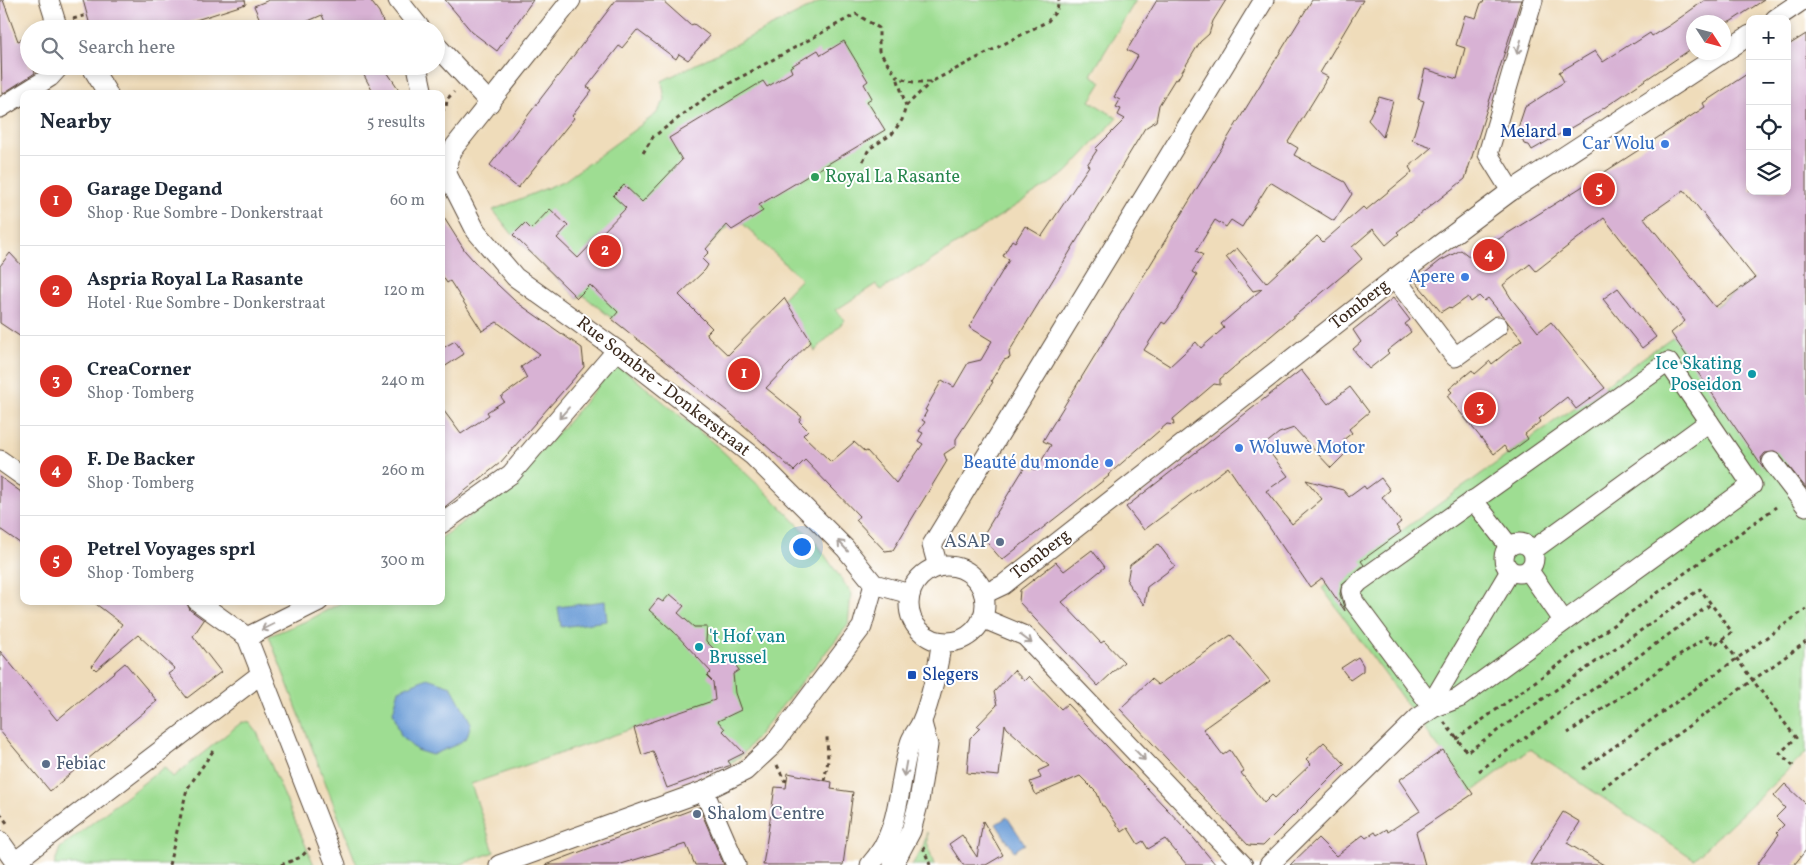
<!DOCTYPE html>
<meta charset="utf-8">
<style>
:root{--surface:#fff;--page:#f6f6f7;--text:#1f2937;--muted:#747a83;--line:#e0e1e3;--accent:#d93025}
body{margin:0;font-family:Vollkorn,serif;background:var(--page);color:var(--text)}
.controls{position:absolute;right:15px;top:15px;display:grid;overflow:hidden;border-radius:10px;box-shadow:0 2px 8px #0003}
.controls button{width:45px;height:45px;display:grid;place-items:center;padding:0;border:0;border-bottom:1px solid var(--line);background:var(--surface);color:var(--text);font:25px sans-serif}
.compass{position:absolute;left:1686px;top:15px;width:45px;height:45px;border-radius:50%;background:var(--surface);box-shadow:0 2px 8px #0003;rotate:126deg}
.you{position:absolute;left:801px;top:546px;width:18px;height:18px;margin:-12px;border:4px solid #fff;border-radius:50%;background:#1a73e8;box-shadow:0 0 0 8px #1a73e833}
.badge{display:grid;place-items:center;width:32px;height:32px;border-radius:50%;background:var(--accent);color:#fff;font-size:16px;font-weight:700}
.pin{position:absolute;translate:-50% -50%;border:2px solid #fff;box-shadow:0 1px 5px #0006}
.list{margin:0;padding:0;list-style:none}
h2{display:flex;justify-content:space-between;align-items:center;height:65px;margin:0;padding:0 20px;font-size:21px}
h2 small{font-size:16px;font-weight:400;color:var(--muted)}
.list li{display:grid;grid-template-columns:32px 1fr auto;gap:15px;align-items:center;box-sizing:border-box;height:90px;padding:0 20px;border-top:1px solid var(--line)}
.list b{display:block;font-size:19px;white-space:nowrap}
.list p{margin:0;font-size:16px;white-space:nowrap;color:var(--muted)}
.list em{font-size:16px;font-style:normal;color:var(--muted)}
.icon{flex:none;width:28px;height:28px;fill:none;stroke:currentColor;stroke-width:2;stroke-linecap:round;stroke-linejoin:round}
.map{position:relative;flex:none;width:1806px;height:865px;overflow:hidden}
.search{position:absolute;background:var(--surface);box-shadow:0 2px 8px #0003;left:20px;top:20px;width:425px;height:55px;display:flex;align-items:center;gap:12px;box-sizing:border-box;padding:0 18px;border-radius:28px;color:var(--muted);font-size:19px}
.panel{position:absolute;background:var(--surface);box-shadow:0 2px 8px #0003;left:20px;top:90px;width:425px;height:515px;border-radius:10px}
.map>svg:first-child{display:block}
.green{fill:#9edd92;stroke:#6c8458}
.water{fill:#6d9ed7;stroke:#54647a}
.building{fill:#d8b2d4;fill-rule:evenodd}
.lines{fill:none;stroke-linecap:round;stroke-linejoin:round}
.minor-casing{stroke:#564535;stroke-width:21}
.path{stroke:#564535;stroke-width:3;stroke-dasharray:4 4;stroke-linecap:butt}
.minor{stroke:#fff;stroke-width:19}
.oneway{stroke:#a79f9a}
.transit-dot{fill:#1a4fb4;stroke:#fff;stroke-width:2}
.shop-dot{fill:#3f7fe0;stroke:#fff;stroke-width:2}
.leisure-dot{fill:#2e9e5b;stroke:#fff;stroke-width:2}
.culture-dot{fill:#0f9aa8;stroke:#fff;stroke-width:2}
.service-dot{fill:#5c6f8a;stroke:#fff;stroke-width:2}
.labels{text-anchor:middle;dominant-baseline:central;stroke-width:4;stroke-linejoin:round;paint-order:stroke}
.transit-label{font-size:18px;fill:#164399;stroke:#fff;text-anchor:end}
.shop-label{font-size:18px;fill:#366cbe;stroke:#fff;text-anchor:end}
.leisure-label{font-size:18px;fill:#27864d;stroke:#fff;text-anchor:start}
.street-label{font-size:18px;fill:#3b2a1e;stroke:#fff}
.culture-label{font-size:18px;fill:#0d838f;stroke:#fff;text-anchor:end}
.service-label{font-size:18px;fill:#4e5e75;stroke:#fff;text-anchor:start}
</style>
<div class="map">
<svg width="1806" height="865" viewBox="0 0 1806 865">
<rect width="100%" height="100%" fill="#fff"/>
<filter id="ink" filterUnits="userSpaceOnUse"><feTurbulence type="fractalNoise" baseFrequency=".02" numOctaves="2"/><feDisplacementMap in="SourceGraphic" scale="10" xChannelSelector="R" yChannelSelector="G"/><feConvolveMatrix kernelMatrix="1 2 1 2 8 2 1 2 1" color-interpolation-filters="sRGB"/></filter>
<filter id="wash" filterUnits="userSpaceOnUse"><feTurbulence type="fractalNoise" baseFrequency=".0096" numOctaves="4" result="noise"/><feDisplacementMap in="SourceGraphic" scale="20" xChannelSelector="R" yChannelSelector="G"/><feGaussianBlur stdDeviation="1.12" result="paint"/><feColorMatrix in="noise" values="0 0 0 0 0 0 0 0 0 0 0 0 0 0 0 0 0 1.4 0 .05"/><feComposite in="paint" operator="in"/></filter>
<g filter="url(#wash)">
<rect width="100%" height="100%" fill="#efdcba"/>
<g class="green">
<polygon points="824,0 1136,0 1091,75 1102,82 1090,101 1117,118 1066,173 920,268 918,267 881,290 876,284 836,310 845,320 815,351 783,298 801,279 737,218 625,329 583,295 577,298 513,235 493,210 564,181 656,114 665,100 662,81"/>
<polygon points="1806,241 1806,753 1694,859 1530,749 1471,792 1322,588"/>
<path d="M616 363 717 446 771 497 817 544 851 593 848 625 743 754 730 764 658 720 471 784 494 852 459 865H357L269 636 311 619 344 601H441V538C510 489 565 429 616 363Z"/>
<polygon points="242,722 250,723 257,732 314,865 54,865 60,848 164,767 173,777"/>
<polygon points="927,832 927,842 934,865 912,865 923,847"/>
</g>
<g class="water">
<polygon points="605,601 607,621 561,627 558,607"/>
<polygon points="427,678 451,686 471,723 467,737 458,744 432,755 416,750 401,736 393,712 399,690"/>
<polygon points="1007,817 1025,844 1014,851 996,824"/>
</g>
<g id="blocks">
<g class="building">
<polygon points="0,0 3,0 18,41 23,39 29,55 29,66 33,66 35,73 2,94"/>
<polygon points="83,0 245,0 246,4 168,29 91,29"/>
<polygon points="269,0 370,0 379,12 386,29 328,29 322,15 290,29 264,29 254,6"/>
<polygon points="445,0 533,0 497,51 472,32"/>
<polygon points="616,0 662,0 690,25 694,24 710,36 688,60 679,54 676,59 637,30 622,48 619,46 587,87 592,90 572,116 574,118 518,188 490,165"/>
<polygon points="1157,0 1226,0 1213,21 1209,34 1200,42 1177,80 1175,79 1159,105 1156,121 1145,128 1009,352 1010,358 1004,360 991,381 993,382 956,439 956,446 944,454 947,461 893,550 885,551 856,520 859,516 805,460 794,471 732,415 612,319 618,312 590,285 577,298 513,235 525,223 531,229 550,209 568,226 557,238 578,258 626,208 613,196 624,185 642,202 682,160 669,138 763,81 767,87 792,72 790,67 818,50 821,55 844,41 868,81 864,84 872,98 867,101 885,130 759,205 763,211 732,230 727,225 706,249 709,252 702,259 708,265 705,270 679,295 712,328 707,333 708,336 728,355 784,298 811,341 766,388 802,417 799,421 808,430 803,435 831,462 854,442 865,452 867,451 896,483 923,444 918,441 923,433 919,431 925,422 922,420 927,411 925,410 942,380 954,387 968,363 981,360 992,341 969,327 1009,260 1003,256 1012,240 1015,242 1025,226 1042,236 1089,166 1087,165 1097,150 1095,149 1125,119 1118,115 1121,109 1116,107 1120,100 1114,97 1138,56 1127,50"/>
<polygon points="1312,0 1363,0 1320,73 1328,77 1288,142 1298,148 1294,155 1345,182 1352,194 1334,221 1270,182 1242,227 1231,220 1226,227 1215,220 1196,251 1203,255 1192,272 1197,275 1177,309 1165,324 1162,322 1144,350 1170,366 1196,342 1201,348 1224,328 1221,324 1262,289 1253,291 1226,257 1237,248 1266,283 1317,236 1323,242 1363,207 1366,210 1412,172 1409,167 1432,147 1412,140 1424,101 1418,99 1425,69 1457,79 1465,48 1456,45 1465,15 1476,18 1481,3 1483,3 1484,0 1521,0 1465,179 1397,232 1399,234 1386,245 1373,229 1352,247 1362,259 1220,379 1220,385 1214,384 1173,419 1174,425 1167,424 1108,475 1109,476 1002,560 982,537 1026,465 1036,470 1051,445 1043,441 1050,429"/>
<polygon points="1705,0 1764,0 1730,22 1694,22 1694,47 1595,114 1532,150 1529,145 1524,144 1522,139 1515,137 1525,107 1564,82 1559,72 1595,51 1603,62 1632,43 1633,44 1650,33 1652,36 1670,25"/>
<path d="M1806 34V488L1777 452 1765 453 1761 458 1763 468 1671 333 1685 321 1604 218 1536 271 1530 264 1503 285 1511 298 1538 332 1551 322 1605 388 1576 409 1567 397 1539 419 1541 421 1525 434 1528 439 1509 453 1504 446 1494 454 1447 396 1452 392 1449 389 1472 370 1475 374 1490 361 1492 364 1522 340 1488 298 1484 301 1479 296 1471 302 1468 297 1451 309 1449 307 1441 312 1415 281 1440 261 1461 250 1470 257 1580 188 1705 107 1703 103 1750 72V191H1787V46ZM1684 190 1755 278 1715 307 1644 218Z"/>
<polygon points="359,66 383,66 402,94 374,94"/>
<polygon points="1379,97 1393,101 1383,137 1368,120"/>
<polygon points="441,213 465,251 482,270 515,301 582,348 584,367 500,463 441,510 441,407 461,434 489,415 487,412 504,401 501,397 527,378 521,367 540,354 497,322 482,331 450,281 447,283 441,274"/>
<polygon points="10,253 24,268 24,339 0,323 0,266"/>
<polygon points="1618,288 1656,337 1642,348 1603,299"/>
<polygon points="1393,298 1410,320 1405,324 1411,332 1387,351 1389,353 1369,369 1353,349 1361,342 1353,330"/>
<polygon points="455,341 464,354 441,369 441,349"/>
<polygon points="1301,370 1328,404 1350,387 1369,412 1349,429 1352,433 1343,440 1350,449 1331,468 1294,428 1279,433 1264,445 1288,476 1266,491 1292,524 1322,499 1306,480 1343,490 1349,497 1364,486 1366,489 1381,478 1390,490 1382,497 1401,522 1396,526 1401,532 1361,561 1364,565 1342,584 1340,594 1345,611 1322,578 1310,587 1228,467 1144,530 1126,507"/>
<polygon points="0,477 24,494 24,546 0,529"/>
<polygon points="1158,544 1175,566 1147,587 1144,605 1127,582 1130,565"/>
<polygon points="1092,550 1105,567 1062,602 1101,643 1104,641 1124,662 1098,686 1019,602 1020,590 1056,562 1064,571"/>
<polygon points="670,594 684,606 678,613 694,627 707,627 706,641 719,654 729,656 739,670 733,674 735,693 741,710 718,721 725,729 723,731 744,753 728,761 731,765 667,788 653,751 642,755 634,728 715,700 713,682 707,676 711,672 673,631 649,610 658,599 663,602"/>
<polygon points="92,601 186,601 190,610 204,620 193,636 221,672 187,698 168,674 175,669 138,635 96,670 92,666 122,624"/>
<polygon points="1231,635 1270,681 1203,729 1223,755 1230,750 1244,771 1241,773 1264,803 1272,795 1275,798 1311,764 1306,759 1324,742 1345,764 1263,846 1248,845 1120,709 1151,679 1158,685"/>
<polygon points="0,651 57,720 125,663 157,701 50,791 0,731"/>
<polygon points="1358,657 1363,665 1363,671 1350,680 1341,668"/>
<polygon points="1014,670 1024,681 1029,676 1061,709 1067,704 1185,828 1216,865 1187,865 1165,839 1148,849 1143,841 1138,844 1128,828 1122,832 1104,806 1102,806 1097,793 1080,776 1036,795 1030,782 1041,778 1038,771 1049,766 1007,728 1005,724 999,776 967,773 970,738 980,728 977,726 997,705 994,692"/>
<polygon points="1443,750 1473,794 1416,832 1425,865 1290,865 1318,838 1336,856 1363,835 1366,838 1375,832 1377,835 1387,829 1388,832 1420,811 1399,780"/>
<polygon points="788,773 832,782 831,789 853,792 843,865 763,865 775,787 786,788"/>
<polygon points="1785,784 1806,804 1806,850 1794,865 1757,865 1779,834 1777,832 1784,825 1776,817 1785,808 1774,796"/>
<polygon points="699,807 724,865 695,865 686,844 618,865 545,865"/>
<polygon points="1563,812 1580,822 1567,843 1604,865 1530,865"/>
<polygon points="983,821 1003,855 986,865 963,865 949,844 962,835 977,857"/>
</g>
</g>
</g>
<g filter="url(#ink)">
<use href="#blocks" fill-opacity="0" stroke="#564535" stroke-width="1"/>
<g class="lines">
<g class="minor-casing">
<g id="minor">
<polyline points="49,0 58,29"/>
<polyline points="398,0 421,29"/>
<polyline points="1775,19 1803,0"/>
<polyline points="436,45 490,103"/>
<polyline points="91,66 108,94"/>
<polyline points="417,66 423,94"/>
<polyline points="0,108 50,77 60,66"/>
<polyline points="441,158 447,174 476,231 515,277 617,350 753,456 845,548 874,584 910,594"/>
<polyline points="447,174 448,159 455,146 571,0"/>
<polyline points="1511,191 1488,154 1533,0"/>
<polyline points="1395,278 1455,357 1498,326"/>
<polyline points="0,460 24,477"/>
<polyline points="1772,462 1806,506"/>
<polyline points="1473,500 1509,546"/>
<polyline points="441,524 511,474 617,350"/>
<circle cx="1519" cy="558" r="15"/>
<polyline points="1533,550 1709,422"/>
<circle cx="947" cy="604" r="38"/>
<polyline points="938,567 932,545 1264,0"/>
<polyline points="1529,571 1563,620"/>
<polyline points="984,594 1003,585 1395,278 1511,191 1750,35"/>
<polyline points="197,601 247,637 336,865"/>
<polyline points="982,618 1025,636 1243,865"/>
<polyline points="247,637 319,601"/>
<polyline points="1431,704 1510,571"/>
<polyline points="704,791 736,865"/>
<polyline points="0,841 17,865"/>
<polyline points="16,861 261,674"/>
<polyline points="499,865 704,791 745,771 773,745 862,627 874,584"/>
<path d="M870 865C902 830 897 785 910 743 912 736 918 730 921 723 929 705 940 662 941 642"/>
<polyline points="893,865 911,831 919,801 928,745 922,723"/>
<polyline points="1269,865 1418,718 1433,708 1354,602 1351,591 1359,582 1668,362 1752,485 1459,698 1433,708"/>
</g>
</g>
<g class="path">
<polyline points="73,19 87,15"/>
<polyline points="906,106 931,82"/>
<polyline points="441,111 446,108 447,99 454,92"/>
<polyline points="643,153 653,137 712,93 856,14 879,28 879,51 897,77 913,82 931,82 1048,21 1057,10 1059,0"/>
<polyline points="863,161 869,149 892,134 902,120 906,106 897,77"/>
<polyline points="1722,639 1796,738 1780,753 1793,766"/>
<polyline points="1444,722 1467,752 1700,589 1732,632 1714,645 1708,636 1568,733"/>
<polyline points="1456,739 1776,507"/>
<polyline points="777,765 784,780 787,781"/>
<polyline points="1583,769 1806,609"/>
<polyline points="1479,771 1711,604"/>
<polyline points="824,781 828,761 827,737"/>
<polyline points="1602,788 1806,642"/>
<polyline points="0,813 7,823"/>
<polyline points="923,847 930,865"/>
<polyline points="169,865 187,789 213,751 211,749"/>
<polyline points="281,865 301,857 310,848"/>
</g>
<use href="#minor" class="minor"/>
</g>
<defs><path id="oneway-shaft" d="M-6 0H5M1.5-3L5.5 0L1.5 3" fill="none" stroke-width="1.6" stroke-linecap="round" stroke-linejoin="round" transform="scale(1.25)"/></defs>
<g class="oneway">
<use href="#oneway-shaft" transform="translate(1519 47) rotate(106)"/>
<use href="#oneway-shaft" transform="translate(564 413) rotate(131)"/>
<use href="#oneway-shaft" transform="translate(843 546) rotate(-133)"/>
<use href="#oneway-shaft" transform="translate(268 627) rotate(154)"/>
<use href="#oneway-shaft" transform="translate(1026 639) rotate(37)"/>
<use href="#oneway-shaft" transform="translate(1140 755) rotate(46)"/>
<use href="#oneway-shaft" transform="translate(905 769) rotate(100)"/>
</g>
</g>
<g class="transit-dot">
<rect x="1562" y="127" width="10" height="10" rx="2.5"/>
<rect x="907" y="670" width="10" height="10" rx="2.5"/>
</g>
<g class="shop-dot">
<circle cx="1665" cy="144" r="5"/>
<circle cx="1465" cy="277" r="5"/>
<circle cx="1239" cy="448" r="5"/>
<circle cx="1109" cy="463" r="5"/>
</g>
<circle class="leisure-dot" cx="815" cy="177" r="5"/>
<g class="culture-dot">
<circle cx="1752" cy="374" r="5"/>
<circle cx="699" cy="647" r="5"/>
</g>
<g class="service-dot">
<circle cx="1000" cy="542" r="5"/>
<circle cx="46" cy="764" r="5"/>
<circle cx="697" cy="814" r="5"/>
</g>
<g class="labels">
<g class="transit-label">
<text x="1557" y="132">Melard</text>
<text x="922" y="675" text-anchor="start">Slegers</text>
</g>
<g class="shop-label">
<text x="1655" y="144">Car Wolu</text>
<text x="1455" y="277">Apere</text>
<text x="1249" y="448" text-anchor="start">Woluwe Motor</text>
<text x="1099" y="463">Beauté du monde</text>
</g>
<g class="leisure-label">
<text x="825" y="177">Royal La Rasante</text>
</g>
<g class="street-label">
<text transform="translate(1360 305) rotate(-38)">Tomberg</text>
<text transform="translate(663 387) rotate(38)">Rue Sombre - Donkerstraat</text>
<text transform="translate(1041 555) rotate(-38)">Tomberg</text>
</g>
<g class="culture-label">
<text x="1742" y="364">Ice Skating<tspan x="1742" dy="21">Poseidon</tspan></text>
<text x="709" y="637" text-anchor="start">'t Hof van<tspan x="709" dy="21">Brussel</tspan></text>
</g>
<g class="service-label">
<text x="990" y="542" text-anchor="end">ASAP</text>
<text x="56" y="764">Febiac</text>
<text x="707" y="814">Shalom Centre</text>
</g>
</g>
</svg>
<div class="controls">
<button>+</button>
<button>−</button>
<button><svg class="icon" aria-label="locate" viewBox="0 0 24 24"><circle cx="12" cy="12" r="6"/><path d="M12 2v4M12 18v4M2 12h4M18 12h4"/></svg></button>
<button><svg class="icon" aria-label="layers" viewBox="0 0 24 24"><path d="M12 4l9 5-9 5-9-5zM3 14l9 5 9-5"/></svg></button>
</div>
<svg class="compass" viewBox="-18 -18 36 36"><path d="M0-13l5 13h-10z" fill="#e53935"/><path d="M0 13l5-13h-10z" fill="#747a83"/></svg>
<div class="you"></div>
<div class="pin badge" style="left:744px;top:374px">1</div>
<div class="pin badge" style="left:605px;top:251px">2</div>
<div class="pin badge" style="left:1480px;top:408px">3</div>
<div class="pin badge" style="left:1489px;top:255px">4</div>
<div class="pin badge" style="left:1599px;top:189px">5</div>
<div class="search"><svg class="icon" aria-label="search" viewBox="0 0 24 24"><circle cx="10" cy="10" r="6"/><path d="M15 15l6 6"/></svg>Search here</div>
<section class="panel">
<h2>Nearby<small>5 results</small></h2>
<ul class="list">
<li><span class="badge">1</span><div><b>Garage Degand</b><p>Shop · Rue Sombre - Donkerstraat</p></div><em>60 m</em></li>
<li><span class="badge">2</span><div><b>Aspria Royal La Rasante</b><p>Hotel · Rue Sombre - Donkerstraat</p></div><em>120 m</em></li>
<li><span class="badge">3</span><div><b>CreaCorner</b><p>Shop · Tomberg</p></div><em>240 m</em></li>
<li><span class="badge">4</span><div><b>F. De Backer</b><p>Shop · Tomberg</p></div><em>260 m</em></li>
<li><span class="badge">5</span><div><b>Petrel Voyages sprl</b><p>Shop · Tomberg</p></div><em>300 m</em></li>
</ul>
</section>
</div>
